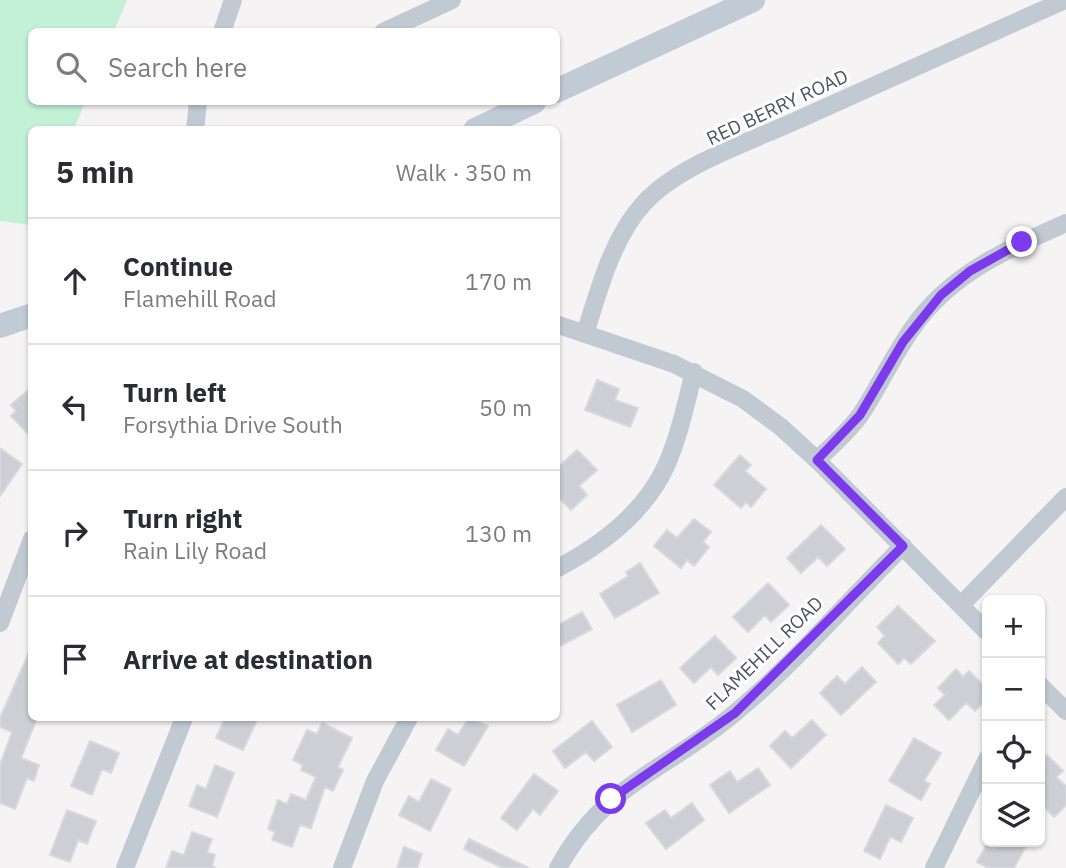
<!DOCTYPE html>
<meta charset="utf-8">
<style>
:root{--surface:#fff;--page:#f2f2f3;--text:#2b2b33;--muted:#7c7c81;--line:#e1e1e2}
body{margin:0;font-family:"IBM Plex Sans",sans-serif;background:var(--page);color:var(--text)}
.controls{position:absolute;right:21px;bottom:21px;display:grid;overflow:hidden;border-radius:10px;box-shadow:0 2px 5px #0004}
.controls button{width:63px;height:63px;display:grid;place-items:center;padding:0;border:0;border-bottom:2px solid var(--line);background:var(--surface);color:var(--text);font:35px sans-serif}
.stop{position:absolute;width:21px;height:21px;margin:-16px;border:5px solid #7c3aed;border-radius:50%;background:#fff}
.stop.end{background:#7c3aed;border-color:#fff;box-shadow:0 2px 7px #0008}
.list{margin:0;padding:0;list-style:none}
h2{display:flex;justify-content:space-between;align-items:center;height:91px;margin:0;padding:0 28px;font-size:30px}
h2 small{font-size:23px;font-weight:400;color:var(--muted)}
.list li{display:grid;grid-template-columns:46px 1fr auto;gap:21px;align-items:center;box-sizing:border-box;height:126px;padding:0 28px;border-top:2px solid var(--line)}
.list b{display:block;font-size:26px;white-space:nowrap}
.list p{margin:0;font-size:23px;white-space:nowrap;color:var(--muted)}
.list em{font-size:23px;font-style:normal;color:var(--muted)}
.icon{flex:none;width:38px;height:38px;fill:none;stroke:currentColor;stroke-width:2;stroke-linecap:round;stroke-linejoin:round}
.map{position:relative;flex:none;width:1066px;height:868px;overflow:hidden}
.search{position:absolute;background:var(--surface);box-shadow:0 2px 5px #0004;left:28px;top:28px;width:532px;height:77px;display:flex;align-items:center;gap:18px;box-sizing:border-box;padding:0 24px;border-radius:10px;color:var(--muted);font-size:26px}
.panel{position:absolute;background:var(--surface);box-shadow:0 2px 5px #0004;left:28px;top:126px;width:532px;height:595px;border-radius:10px}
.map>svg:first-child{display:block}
.green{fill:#c3f1d5}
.building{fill:#cdcfd5;stroke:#d7d9de;stroke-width:2}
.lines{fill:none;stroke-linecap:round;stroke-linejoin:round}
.street{stroke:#c1cad2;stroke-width:18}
.secondary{stroke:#c1cbd6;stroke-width:24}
.route{stroke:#7c3aed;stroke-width:9}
.labels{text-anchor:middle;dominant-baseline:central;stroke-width:6;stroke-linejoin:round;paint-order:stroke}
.street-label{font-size:19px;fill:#4a5661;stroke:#fff}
</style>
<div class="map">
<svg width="1066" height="868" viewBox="0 0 1066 868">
<rect width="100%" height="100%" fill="#f5f3f3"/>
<polygon class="green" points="0,0 127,0 114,31 32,32 32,102 85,102 74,129 32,130 31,225 0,221"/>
<g class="building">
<polygon points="597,380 619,389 615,400 638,408 630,427 585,410"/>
<polygon points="32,387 32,438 11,416 16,411 11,405"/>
<polygon points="0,448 22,464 0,496"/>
<polygon points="577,450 597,470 579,486 587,495 571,510 556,495 556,469"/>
<polygon points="740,455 751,465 745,471 766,489 751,507 746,502 741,508 714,485"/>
<polygon points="694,519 711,532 703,542 709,547 694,566 687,560 681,568 654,546 667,530 677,538"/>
<polygon points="821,525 845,549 827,566 818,557 801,573 787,558"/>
<polygon points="640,563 659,593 615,618 600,594 628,576 626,572"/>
<polygon points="768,583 789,605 771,622 765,615 748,632 733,617"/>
<polygon points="898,606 935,641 911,664 904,658 898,664 878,643 885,636 877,627"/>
<polygon points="582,612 592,629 556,648 556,626"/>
<polygon points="715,636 736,658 718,675 711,667 694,683 680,668"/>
<polygon points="31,648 32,718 37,718 21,758 39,765 34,781 27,778 15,809 0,803 0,765 12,732 0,727 0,718"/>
<polygon points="862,667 876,682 841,715 820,693 837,676 845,684"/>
<polygon points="956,669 963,677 969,671 987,689 987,699 975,711 966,703 949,720 934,705 945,695 938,688"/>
<polygon points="661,680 676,705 632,732 617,705"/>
<polygon points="225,718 258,718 243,750 216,738"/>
<polygon points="469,718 488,726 464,766 436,750 448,729 458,735"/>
<polygon points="812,720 826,735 791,768 770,746 785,731 792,738"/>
<polygon points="592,721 612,747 594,761 586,752 565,768 553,751"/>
<polygon points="322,723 352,738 338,767 343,770 333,791 325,787 311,828 300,825 292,847 272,840 275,832 268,829 278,800 287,804 291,794 306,800 316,777 301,770 303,765 293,760 307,730 317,734"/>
<polygon points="914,738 941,753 924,781 930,784 921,800 889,781"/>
<polygon points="90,741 119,753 111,773 102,769 92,795 71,786"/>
<polygon points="1047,755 1063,771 1056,777 1066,786 1066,805 1054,817 1040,803 1040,762"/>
<polygon points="215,765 234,773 217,817 189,806 197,785 206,789"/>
<polygon points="758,768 770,785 729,813 710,785 730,771 737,782"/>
<polygon points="534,774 558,791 540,815 533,809 517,830 501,818"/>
<polygon points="431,779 451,789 430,831 399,815 409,796 419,802"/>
<polygon points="692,803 704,820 666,849 646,823 665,810 671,818"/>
<polygon points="886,805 913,818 901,842 890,837 880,859 864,851"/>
<polygon points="67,810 96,821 87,844 78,840 70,862 50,855"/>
<polygon points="192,832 212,839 207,852 215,855 212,865 215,868 166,868 172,851 184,855"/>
<polygon points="469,839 529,868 502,868 464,849"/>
<polygon points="998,842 1028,842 1014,868 988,868 977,862 987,844 995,849"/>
<polygon points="404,847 422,854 417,868 397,868"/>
</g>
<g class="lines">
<g class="street">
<polyline points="222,32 233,0"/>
<polyline points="383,32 452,0"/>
<polyline points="195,130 198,102"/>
<polyline points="556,324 674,364 743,399 781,427 817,460 987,632"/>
<path d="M585 334C599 290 612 238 644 203 678 166 746 143 793 122 883 82 974 41 1065 0"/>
<path d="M817 460C832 446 849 431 861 414 882 382 897 347 920 318 958 270 1012 247 1066 223"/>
<path d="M556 569C600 546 645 512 666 466 679 437 686 403 694 372"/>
<polyline points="961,605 1066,497"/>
<polyline points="0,623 32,539"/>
<polyline points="1040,685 1066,711"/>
<polyline points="125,868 184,718"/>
<polyline points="342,868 375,781 409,718"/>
<path d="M558 868C605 782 668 770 736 712 796 662 848 601 903 546"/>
<polyline points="934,868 987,759"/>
</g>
<g class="secondary">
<polyline points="556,91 753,0"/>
<polyline points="475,130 534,102"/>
<polyline points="0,326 32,315"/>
</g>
</g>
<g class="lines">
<polyline class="route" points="611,799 735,713 903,546 817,460 860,415 903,342 941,295 970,271 1022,242"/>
</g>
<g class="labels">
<g class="street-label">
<text transform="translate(777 107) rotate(-25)">RED BERRY ROAD</text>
<text transform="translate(764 653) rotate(-44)">FLAMEHILL ROAD</text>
</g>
</g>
</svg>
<div class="controls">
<button>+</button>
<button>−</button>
<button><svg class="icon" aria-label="locate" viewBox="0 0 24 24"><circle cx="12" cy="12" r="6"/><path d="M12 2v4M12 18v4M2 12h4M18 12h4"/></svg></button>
<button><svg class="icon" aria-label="layers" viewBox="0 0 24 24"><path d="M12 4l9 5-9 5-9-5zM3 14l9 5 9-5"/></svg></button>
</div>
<div class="stop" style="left:611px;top:799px"></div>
<div class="stop end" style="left:1022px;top:242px"></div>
<div class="search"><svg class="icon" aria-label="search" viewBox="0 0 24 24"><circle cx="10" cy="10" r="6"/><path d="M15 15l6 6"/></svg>Search here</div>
<section class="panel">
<h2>5 min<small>Walk · 350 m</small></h2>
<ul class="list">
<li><svg class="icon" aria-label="ahead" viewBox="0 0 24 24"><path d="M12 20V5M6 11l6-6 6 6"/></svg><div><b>Continue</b><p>Flamehill Road</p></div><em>170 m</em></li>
<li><svg class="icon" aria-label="left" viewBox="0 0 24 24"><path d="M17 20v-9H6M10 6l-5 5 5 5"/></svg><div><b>Turn left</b><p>Forsythia Drive South</p></div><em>50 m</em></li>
<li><svg class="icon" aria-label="right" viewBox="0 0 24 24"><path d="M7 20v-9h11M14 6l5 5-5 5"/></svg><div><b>Turn right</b><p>Rain Lily Road</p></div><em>130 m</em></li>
<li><svg class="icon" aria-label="arrive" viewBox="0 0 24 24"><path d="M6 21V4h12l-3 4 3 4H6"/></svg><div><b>Arrive at destination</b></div></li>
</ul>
</section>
</div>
